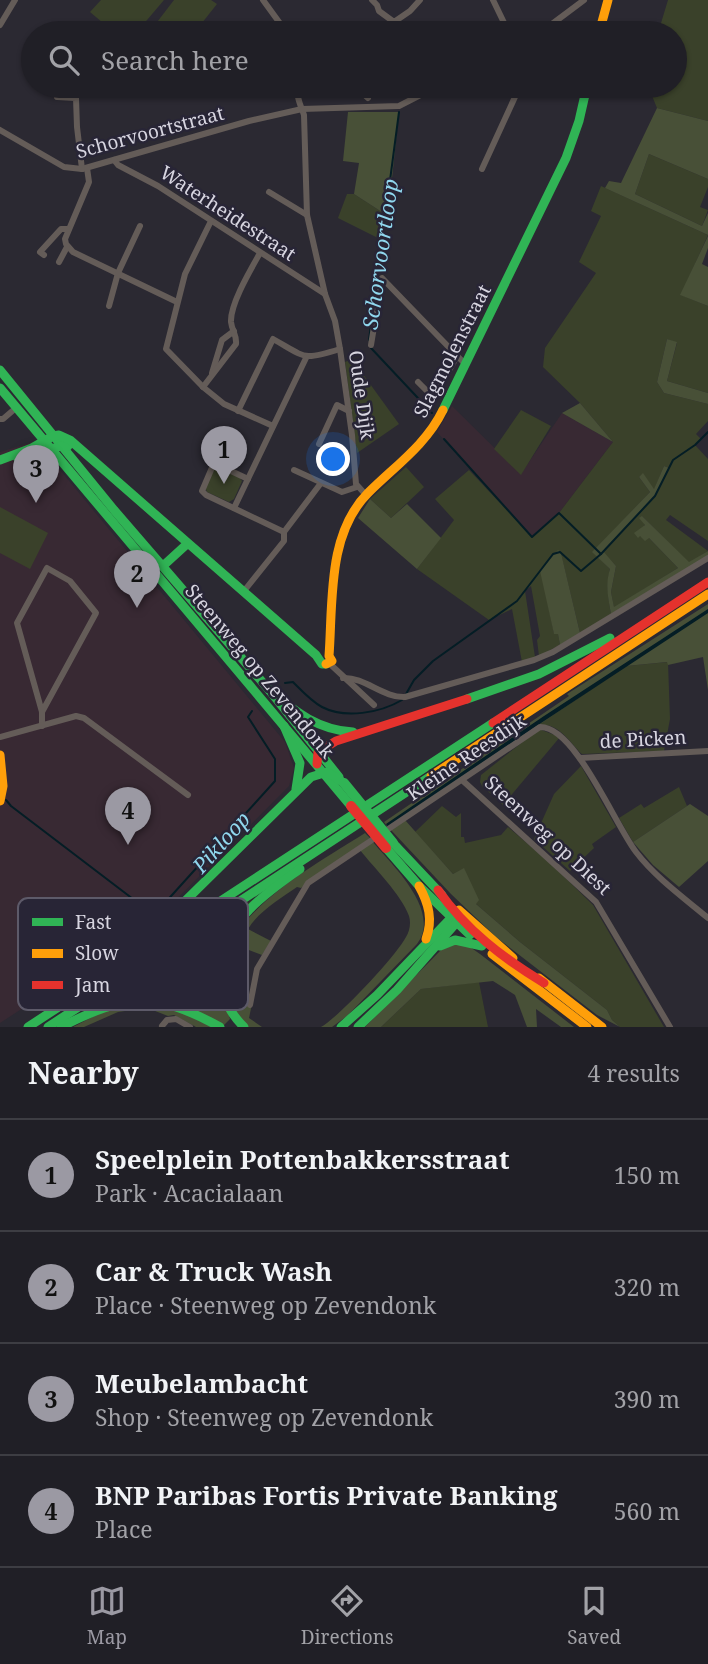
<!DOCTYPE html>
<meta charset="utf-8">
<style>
:root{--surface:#201f26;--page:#2d2c32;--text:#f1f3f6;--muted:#a2a2a7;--line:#3d3d43;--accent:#9b99a3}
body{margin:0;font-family:"Noto Serif",serif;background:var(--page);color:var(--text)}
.you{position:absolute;left:334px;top:460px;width:24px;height:24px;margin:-18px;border:5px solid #fff;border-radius:50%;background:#1a73e8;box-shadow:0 0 0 10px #1a73e833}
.badge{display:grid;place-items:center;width:46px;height:46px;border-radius:50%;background:var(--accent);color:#111;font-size:23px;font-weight:700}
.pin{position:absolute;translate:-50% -58px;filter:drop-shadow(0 2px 4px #0008)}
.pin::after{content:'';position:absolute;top:37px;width:24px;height:21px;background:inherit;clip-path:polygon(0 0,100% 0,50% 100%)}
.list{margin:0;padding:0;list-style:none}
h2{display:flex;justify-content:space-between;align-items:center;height:91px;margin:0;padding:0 28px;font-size:30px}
h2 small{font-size:23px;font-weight:400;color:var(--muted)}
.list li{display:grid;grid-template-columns:46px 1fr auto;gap:21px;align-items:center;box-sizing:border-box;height:112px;padding:0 28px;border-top:2px solid var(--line)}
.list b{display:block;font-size:26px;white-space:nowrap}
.list p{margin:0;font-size:23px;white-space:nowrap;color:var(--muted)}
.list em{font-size:23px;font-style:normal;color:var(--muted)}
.icon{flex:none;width:38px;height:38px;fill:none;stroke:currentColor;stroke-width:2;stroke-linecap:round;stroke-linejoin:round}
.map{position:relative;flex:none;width:708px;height:1027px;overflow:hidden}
.search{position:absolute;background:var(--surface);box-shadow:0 2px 5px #0004;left:21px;right:21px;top:21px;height:77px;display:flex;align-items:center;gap:18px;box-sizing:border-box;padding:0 24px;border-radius:38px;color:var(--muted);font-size:26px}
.sheet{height:539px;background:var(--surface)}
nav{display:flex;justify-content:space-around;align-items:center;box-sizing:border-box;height:98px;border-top:2px solid var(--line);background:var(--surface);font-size:19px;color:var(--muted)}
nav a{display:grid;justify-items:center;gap:4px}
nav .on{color:var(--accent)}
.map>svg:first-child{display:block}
.industrial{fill:#382933}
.green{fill:#3a412a}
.forest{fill:#485037}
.water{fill:#041d25}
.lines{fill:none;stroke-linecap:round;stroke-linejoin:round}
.stream{stroke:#041d25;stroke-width:2}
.street{stroke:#645c58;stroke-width:6}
.fast{stroke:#30b455;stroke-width:9}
.slow{stroke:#ff9f0a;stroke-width:9}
.jam{stroke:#e5322d;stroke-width:9}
.fast-bridge{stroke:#30b455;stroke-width:10}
.jam-bridge{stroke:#e5322d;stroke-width:10}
.labels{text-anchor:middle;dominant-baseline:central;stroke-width:5;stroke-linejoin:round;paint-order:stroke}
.street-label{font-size:19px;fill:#d7d5e0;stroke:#282536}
.water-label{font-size:21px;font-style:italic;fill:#90d7ee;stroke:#282536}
.key{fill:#282536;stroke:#5d5a69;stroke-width:2}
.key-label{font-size:19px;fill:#d7d5e0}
</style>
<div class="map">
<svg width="708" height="1027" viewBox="0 0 708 1027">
<rect width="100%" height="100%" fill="#2b2932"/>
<g class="industrial">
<polygon points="452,406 521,474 562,413 613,442 559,513 532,537 437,432"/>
<polygon points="36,441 285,742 294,768 289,786 158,918 115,952 66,980 0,1023 0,452"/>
</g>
<g class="green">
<polygon points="101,0 164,0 136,33 115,33 90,12"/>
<polygon points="174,0 211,0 217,4 194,33 155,33 151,30"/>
<polygon points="668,0 708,0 708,121 657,108 648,86 675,86 675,33 658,33"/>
<polygon points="649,154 708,179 708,187 700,207 708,210 702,226 635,194"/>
<path d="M601 186 708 235 681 295 708 306V393L667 381 677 343 667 339 657 382 664 393 708 404V421L696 434 701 439 695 445 708 459V541L670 515 666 520 708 551 689 563 642 516 645 524 640 536 649 538 678 568 614 608 611 592 616 566 602 551 656 494 669 468 664 466 654 490 643 474 639 477 650 492 593 552 610 569C606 584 608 598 611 614L580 633 561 554 558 551 541 571 554 633H558L560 645 539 656 537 640 540 636 531 586 525 591 535 657 522 662 512 609 489 620 417 569 454 520 435 499 469 470 532 537 559 513 613 442 580 403 543 367 545 348 596 273 579 262 601 216 591 211Z"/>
<polygon points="347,194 354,194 388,216 382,240 338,218"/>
<polygon points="352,359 399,424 357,453 345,362"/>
<polygon points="521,410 551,426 521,475 494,449"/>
<polygon points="406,467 424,487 391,518 370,499"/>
<polygon points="219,468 239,477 242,481 234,499 229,502 207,492 205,487 214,470"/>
<polygon points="0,507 48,533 30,569 0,553"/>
<path d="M668 662 670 719 664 751 582 754C569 742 559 722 538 725L626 666Z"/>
<polygon points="539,729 560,737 503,805 482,786 480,782 481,775"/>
<polygon points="581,766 616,827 592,844 594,848 570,871 534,839 554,794"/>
<polygon points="679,787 687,806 633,842 619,818 641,804 644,808"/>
<polygon points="442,806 456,817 461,813 461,837 464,837 465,843 501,835 508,827 549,862 593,905 664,1027 620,1027 612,1020 607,1010 520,942 476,904 464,869 453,874 415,832"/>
<polygon points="254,899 226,937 155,983 143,995 86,1010 223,922 222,920"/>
<polygon points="479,982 488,1027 381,1027 421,989"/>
</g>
<g class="forest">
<polygon points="657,108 708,121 708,179 649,154 635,194 702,226 708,213 708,235 605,188 609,181 621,183"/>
<polygon points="348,112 399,112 388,216 354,194 359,163 343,161"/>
<polygon points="708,236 708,248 702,264 708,267 708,306 680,295"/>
<polygon points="667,339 677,342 667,381 708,393 708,404 664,393 657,382"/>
<polygon points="580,403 613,442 562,413"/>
<path d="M664 466 669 468 656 494 603 551 616 566 611 592 614 607 678 568 649 538 645 541 640 536 638 538 634 533 645 525 639 518 642 516 689 562 708 551V556L611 614C608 598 605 584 610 569L592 552 650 492 639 477 643 473 654 489Z"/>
<polygon points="370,499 391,518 407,504 441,538 417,569 358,518"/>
<polygon points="558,550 561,553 580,633 560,645 558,634 554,634 540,571"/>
<polygon points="708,604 708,690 703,657 668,665 667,662 626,666 388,827 384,822 569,696 567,694"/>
<polygon points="690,804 708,816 708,861 679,887 653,865 633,842"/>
<polygon points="405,820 453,874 464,868 479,900 476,904 520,942 607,1010 612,1020 620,1027 597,1015 496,937 451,894 390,829"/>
<path d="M365 833 370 838 301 888 297 887C280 899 259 911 248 929L271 941 262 955 241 947 228 978 246 986 244 997 253 999 249 1018 262 1027H248C167 942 306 871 365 833Z"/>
<path d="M372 841C392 865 442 911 417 944L347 1016 332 1027H321C339 1017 396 956 406 937 410 931 411 922 409 916 401 894 374 868 360 850Z"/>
<polygon points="460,944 470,947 480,954 574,1027 561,1027 536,1009 537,1027 527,1027 515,995 493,981 421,989 381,1027 365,1027 440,951 447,946"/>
<polygon points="218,949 216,968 230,1019 224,1025 169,999 170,996 165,988 171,978"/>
<polygon points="134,1004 171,1007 212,1027 196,1027 174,1015 168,1016 150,1009 139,1009 118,1012 84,1027 73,1027 102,1012"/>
</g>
<polygon class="water" points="708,609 708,613 538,725 388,827 386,824 544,716"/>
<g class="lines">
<g class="stream">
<polyline points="369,340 399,112"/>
<polyline points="371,348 432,413"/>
<polyline points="444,439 532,537 559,513 601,554"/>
<path d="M285 683 293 682C301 690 311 701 322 707 345 719 380 713 402 700"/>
<polyline points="406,694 414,680 433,661 517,601 553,554 560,552 581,571 601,554 655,496 673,460 695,445 708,432"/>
<polyline points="6,800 11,806 154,915 275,781 275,759 248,717 252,711"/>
</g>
<g class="street">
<polyline points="263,0 287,33"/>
<polyline points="372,0 377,5 379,11 394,22 410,11 420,0"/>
<polyline points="493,0 509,33"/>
<polyline points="0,25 15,0"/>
<polyline points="535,33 552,24 584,0"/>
<polyline points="58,86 57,97 76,98 77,127 82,169"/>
<path d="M299 86C295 95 301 106 304 115L307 215 325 294 335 321 340 349 352 435 356 484 366 495"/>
<polyline points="355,86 368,98"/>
<polyline points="0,130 64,167 82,169 249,121 302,109 399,106 438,86"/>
<polyline points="114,160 118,165 158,186 325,294"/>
<polyline points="87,168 89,182 65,239 66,244 73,252 177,302"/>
<polyline points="482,169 520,86"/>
<polyline points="269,192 307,215"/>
<polyline points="211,221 185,274 166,349 203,387 224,404 273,426"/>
<polyline points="44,255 40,252 61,229 68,229"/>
<polyline points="59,262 67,247"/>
<polyline points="109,306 118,273 140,226"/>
<polyline points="371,345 382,278 466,365"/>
<polyline points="212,373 222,340 234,331"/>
<polyline points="418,382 431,395 435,396 457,356"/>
<path d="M203 387 236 344C237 335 232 331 231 322 230 304 251 269 260 253"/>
<path d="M238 411 273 339C307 358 302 361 340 349"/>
<polyline points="0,419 3,419 17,407"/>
<polyline points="319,444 337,405 349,411"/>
<polyline points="214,463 227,435"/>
<polyline points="294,470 342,492 357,487"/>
<polyline points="248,479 214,463 202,491 206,495 284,532 321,483"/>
<polyline points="234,508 306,358"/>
<polyline points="244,591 284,541 284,532"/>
<polyline points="330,664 374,705"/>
<path d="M343 678C365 677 383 698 405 697L534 660 553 652 708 558"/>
<polyline points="42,712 96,613 70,581 47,568 17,623 42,712 42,726"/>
<polyline points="0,737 76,716 84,718 188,795"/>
<polyline points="580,758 708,751"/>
<polyline points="462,780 596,902 670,1027"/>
<path d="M250 1005 257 969 308 883 540 727C575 726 615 825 636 852 655 877 684 898 708 918"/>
<polyline points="162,1026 167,1020 176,1019 190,1027"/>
</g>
<g class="fast">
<polyline points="0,370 114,510 270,691 339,777"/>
<polyline points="0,388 351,806"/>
<polyline points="443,410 566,158 579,121 587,86"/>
<polyline points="18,459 61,446 68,446"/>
<polyline points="0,460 32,448 53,436 59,435 70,440 316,655 322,664 326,664"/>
<polyline points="164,565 187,544"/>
<path d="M270 691C296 712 318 730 353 732"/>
<polyline points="467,699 539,674 610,638"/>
<polyline points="284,726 300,763 296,789"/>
<polyline points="393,843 442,895"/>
<polyline points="386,848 419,886 470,935"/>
<polyline points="440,946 455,940 482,946"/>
<polyline points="111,965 174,912 311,777 327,772 341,781"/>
<polyline points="28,1027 493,723"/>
<polyline points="48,1027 431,776"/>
<path d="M61 1027C126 994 155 991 220 1027"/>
<path d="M244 1027C209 993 216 943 249 910 264 894 282 882 300 869"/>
<polyline points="341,1027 377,995 448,921 458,917"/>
<polyline points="358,1027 397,990 456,923 458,917"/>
</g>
<g class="slow">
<polyline points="599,33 608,0"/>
<path d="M326 664 332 661 329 656C333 602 327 534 368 493 395 466 426 445 443 410"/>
<polyline points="0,755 3,786 0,801"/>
<polyline points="431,776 708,594"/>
<path d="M419 886C429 904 433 920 426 939"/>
<polyline points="459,910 513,958"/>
<polyline points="492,954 587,1027"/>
<polyline points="539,978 602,1027"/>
</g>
<g class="jam">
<polyline points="493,723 708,582"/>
<polyline points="317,764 318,752 336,741 467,699"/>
<path d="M438 890C466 930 503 958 544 983"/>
</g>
<polyline class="fast-bridge" points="344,783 393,843"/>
<polyline class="jam-bridge" points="351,806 386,848"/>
</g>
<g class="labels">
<g class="street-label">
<text transform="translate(150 132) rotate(-15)">Schorvoortstraat</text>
<text transform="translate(228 213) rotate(33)">Waterheidestraat</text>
<text transform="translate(452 351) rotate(-63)">Slagmolenstraat</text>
<text transform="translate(362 395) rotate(82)">Oude Dijk</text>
<text transform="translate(260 671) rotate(50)">Steenweg op Zevendonk</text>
<text transform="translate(643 739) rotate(-3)">de Picken</text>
<text transform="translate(466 757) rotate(-34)">Kleine Reesdijk</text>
<text transform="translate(548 835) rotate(43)">Steenweg op Diest</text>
</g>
<g class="water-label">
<text transform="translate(380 254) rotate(-82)">Schorvoortloop</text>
<text transform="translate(221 842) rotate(-48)">Pikloop</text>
</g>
</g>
<rect x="18" y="898" width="230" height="112" rx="10" class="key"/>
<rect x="32" y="918" width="31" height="8" fill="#30b455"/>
<rect x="32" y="949" width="31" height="9" fill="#ff9f0a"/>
<rect x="32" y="981" width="31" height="8" fill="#e5322d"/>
<g class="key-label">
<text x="75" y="929">Fast</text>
<text x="75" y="960">Slow</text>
<text x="75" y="992">Jam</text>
</g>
</svg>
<div class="you"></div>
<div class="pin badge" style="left:224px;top:484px">1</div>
<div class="pin badge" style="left:137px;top:608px">2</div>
<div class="pin badge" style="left:36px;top:503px">3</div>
<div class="pin badge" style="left:128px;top:845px">4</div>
<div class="search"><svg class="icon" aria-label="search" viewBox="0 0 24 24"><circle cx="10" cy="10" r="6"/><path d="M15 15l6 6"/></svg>Search here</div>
</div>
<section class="sheet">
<h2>Nearby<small>4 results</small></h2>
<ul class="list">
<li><span class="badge">1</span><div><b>Speelplein Pottenbakkersstraat</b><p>Park · Acacialaan</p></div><em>150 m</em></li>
<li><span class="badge">2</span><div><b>Car &amp; Truck Wash</b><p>Place · Steenweg op Zevendonk</p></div><em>320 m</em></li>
<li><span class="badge">3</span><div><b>Meubelambacht</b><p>Shop · Steenweg op Zevendonk</p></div><em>390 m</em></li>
<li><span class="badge">4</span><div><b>BNP Paribas Fortis Private Banking</b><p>Place</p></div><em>560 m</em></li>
</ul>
</section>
<nav>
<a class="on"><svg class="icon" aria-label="map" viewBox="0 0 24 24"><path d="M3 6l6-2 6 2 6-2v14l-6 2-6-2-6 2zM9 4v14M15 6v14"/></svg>Map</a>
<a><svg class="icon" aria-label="directions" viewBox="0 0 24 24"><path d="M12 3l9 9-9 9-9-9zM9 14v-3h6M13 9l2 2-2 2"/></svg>Directions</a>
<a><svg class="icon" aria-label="saved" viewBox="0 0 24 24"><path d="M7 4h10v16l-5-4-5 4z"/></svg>Saved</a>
</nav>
